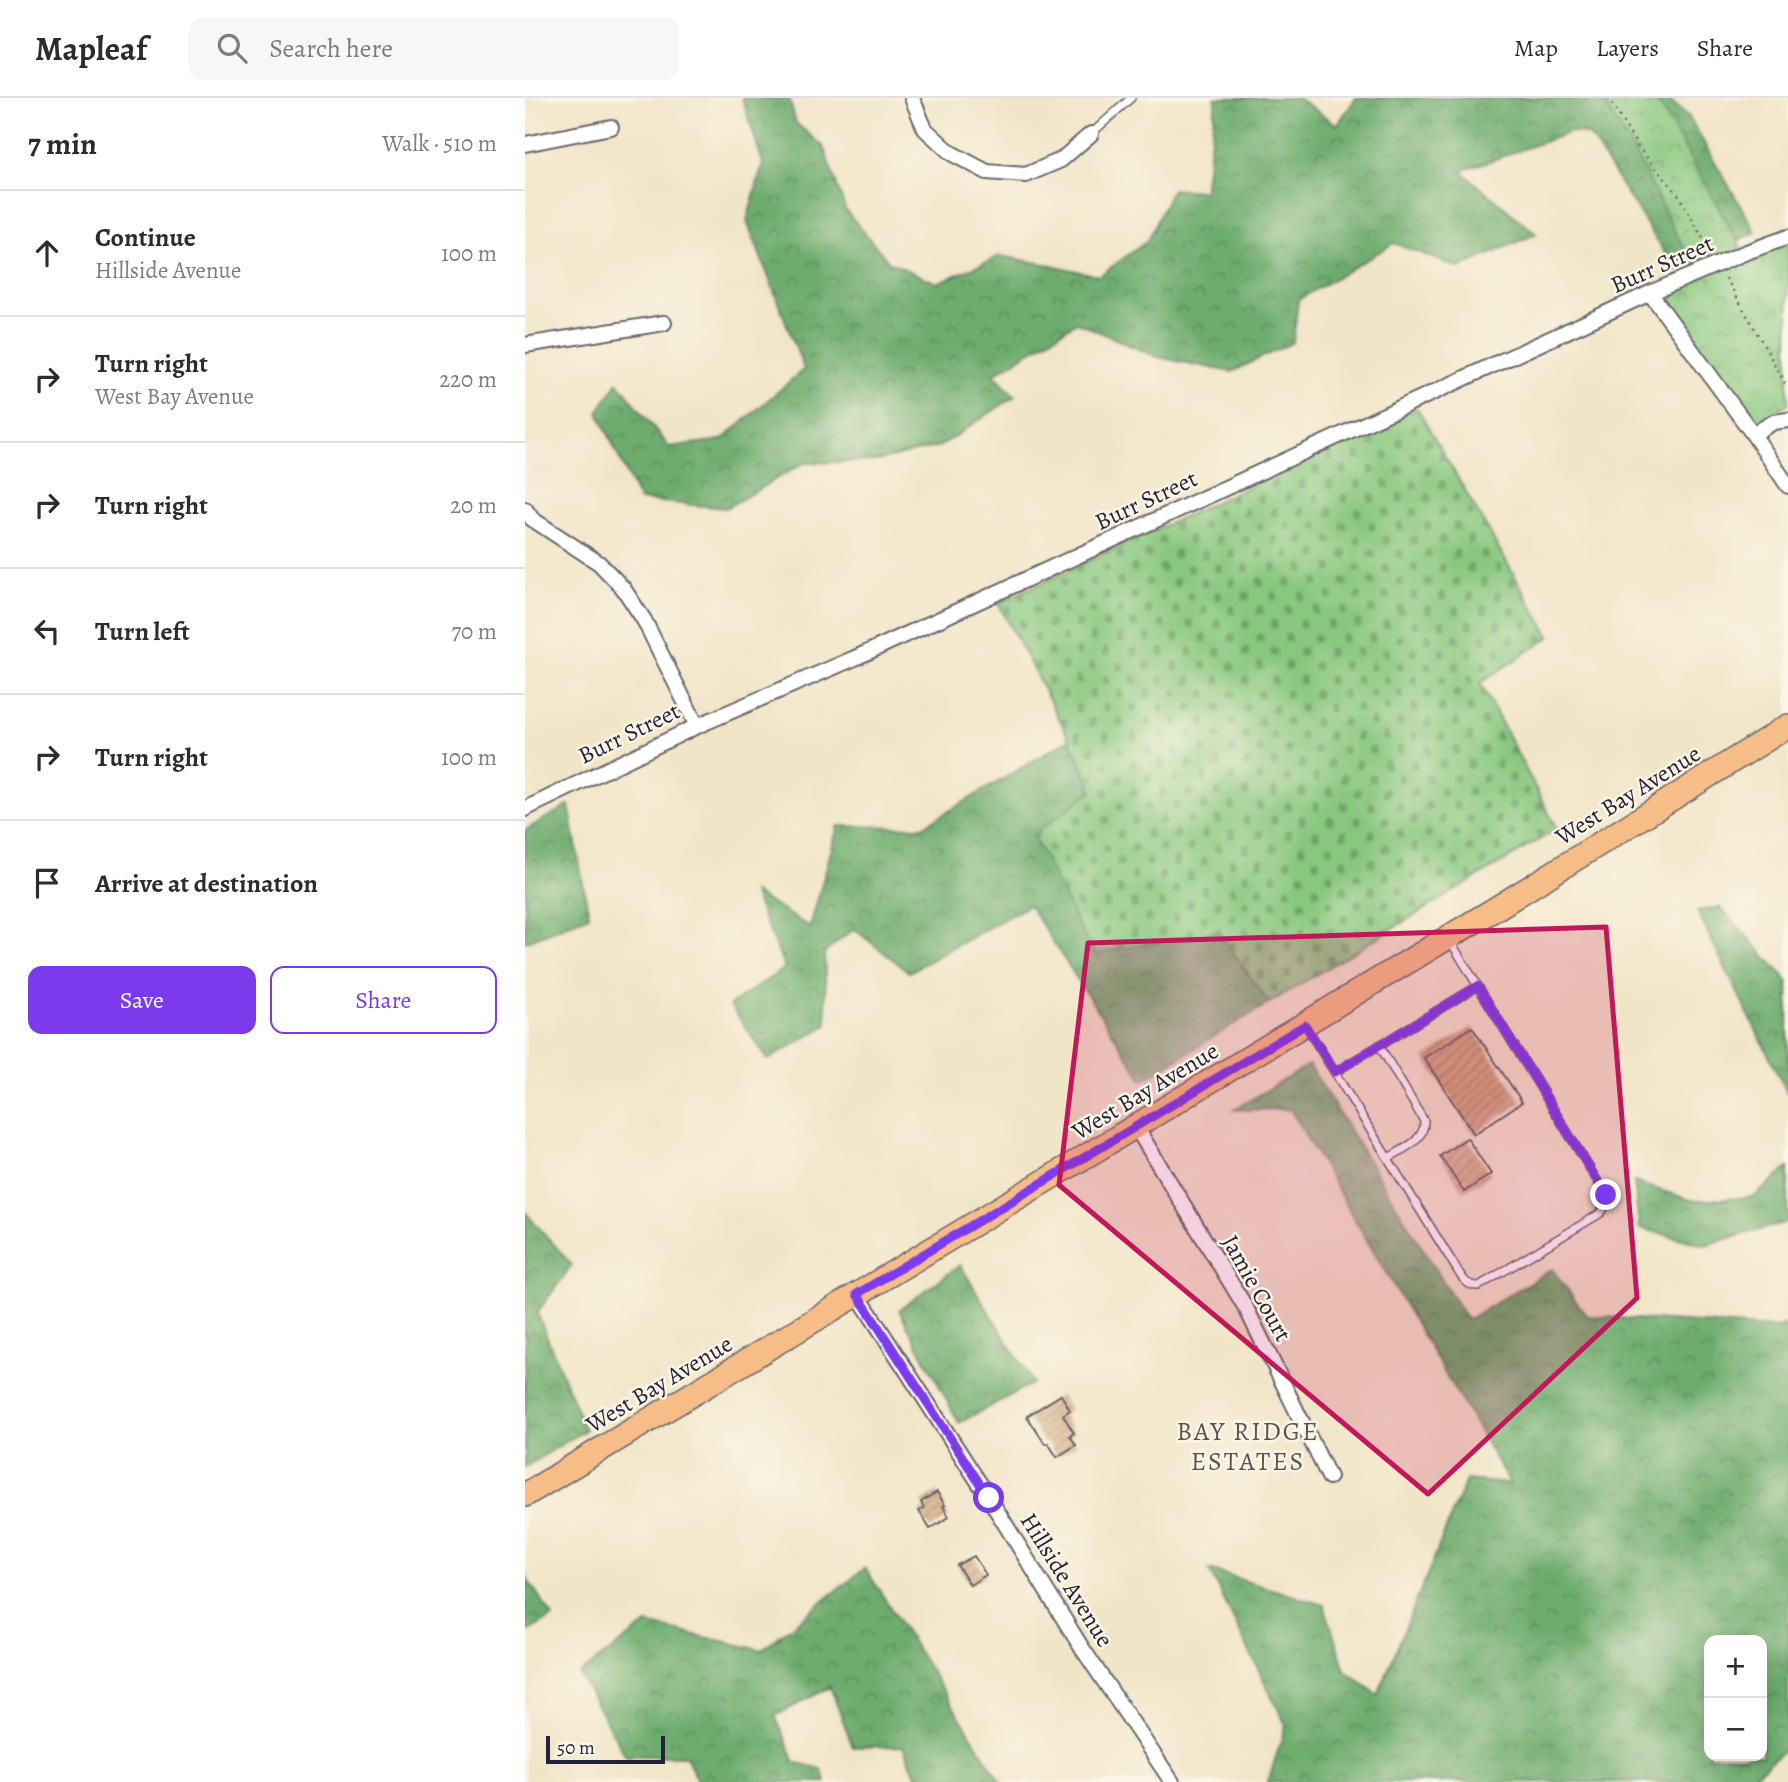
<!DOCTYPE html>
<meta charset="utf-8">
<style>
:root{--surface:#fff;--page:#f7f7f7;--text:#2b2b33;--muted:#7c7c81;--line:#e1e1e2;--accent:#7c3aed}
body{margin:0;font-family:Alegreya,serif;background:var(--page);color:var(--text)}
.controls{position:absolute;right:21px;bottom:21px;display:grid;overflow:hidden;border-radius:14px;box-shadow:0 4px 18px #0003}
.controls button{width:63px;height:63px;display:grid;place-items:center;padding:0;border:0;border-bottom:2px solid var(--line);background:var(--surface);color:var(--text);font:35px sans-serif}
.scale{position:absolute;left:21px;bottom:18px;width:119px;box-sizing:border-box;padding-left:7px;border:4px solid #22223b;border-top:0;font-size:19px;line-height:24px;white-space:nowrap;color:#22223b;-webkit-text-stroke:5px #fcf5e5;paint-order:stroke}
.stop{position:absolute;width:21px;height:21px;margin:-16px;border:5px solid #7c3aed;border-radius:50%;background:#fff}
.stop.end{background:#7c3aed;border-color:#fff;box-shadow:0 2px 7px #0008}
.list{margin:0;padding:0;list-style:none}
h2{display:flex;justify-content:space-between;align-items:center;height:91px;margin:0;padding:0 28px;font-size:30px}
h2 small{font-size:23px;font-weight:400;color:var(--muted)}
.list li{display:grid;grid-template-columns:46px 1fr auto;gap:21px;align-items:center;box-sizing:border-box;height:126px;padding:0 28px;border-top:2px solid var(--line)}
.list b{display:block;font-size:26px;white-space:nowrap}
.list p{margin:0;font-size:23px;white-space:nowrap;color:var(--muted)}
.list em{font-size:23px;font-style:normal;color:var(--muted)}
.actions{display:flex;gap:14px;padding:21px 28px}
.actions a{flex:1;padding:16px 0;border:2px solid var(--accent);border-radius:14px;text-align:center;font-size:24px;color:var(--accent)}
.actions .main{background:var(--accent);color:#fff}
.icon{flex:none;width:38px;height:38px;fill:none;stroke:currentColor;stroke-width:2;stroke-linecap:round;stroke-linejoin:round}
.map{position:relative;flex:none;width:1263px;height:1684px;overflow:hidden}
header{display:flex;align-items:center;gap:42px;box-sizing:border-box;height:98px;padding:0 35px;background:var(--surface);border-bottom:2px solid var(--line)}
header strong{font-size:33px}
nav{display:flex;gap:38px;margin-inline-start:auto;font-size:24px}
.search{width:490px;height:63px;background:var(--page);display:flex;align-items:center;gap:18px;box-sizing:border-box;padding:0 24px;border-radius:14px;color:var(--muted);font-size:26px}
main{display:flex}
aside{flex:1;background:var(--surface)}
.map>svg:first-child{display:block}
.forest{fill:url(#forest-crowns);stroke:#486754;stroke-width:2;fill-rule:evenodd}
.cemetery{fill:url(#cemetery-stones);stroke:#54745c;stroke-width:2}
.park{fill:url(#park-crowns);stroke:#54745c;stroke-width:2}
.building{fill:url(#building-hatch)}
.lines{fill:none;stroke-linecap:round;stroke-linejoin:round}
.lane-casing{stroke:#6a666c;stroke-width:10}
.street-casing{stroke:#6a666c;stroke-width:18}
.primary-casing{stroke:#6a666c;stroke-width:26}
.path{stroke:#6a666c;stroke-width:2.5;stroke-dasharray:2 5;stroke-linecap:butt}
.lane{stroke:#fff;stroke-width:7}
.street{stroke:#fff;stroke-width:14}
.primary{stroke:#f7bd88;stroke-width:23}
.route{stroke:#7c3aed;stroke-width:9}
.marked{fill:#c2185b;fill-opacity:0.2;stroke:#c2185b;stroke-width:5;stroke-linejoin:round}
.labels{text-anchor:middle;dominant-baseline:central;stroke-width:5;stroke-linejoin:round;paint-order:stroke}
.street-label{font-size:24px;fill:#22223b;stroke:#fcf5e5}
.neighbourhood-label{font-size:26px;letter-spacing:2px;fill:#605253;stroke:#fcf5e5}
</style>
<header>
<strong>Mapleaf</strong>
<div class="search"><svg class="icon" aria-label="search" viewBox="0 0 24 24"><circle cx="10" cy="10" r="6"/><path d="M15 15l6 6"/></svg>Search here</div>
<nav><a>Map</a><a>Layers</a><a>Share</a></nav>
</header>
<main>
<aside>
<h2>7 min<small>Walk · 510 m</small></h2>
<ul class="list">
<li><svg class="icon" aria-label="ahead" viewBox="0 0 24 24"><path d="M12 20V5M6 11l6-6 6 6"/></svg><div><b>Continue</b><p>Hillside Avenue</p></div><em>100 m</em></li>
<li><svg class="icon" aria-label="right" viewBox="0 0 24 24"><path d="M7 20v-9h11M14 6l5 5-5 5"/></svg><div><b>Turn right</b><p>West Bay Avenue</p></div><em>220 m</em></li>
<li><svg class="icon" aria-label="right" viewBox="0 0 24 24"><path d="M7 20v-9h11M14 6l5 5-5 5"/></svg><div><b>Turn right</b></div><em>20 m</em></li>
<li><svg class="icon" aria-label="left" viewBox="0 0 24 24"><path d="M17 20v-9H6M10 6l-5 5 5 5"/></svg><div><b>Turn left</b></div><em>70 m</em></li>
<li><svg class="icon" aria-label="right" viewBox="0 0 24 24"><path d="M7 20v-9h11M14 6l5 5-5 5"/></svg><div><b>Turn right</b></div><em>100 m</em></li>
<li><svg class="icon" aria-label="arrive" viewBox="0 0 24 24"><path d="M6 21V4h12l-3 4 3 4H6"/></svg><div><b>Arrive at destination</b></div></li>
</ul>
<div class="actions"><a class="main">Save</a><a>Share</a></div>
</aside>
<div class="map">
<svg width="1263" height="1684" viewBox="0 0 1263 1684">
<defs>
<pattern id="forest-crowns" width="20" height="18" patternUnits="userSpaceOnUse" patternTransform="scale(1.75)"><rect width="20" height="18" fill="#6dac6d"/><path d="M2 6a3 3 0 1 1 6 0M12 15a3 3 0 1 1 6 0" fill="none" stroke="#598c5b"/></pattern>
<pattern id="cemetery-stones" width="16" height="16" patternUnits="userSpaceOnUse" patternTransform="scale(1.75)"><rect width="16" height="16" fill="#87c77e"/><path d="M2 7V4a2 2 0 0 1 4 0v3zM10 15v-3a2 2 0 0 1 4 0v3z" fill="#6ea168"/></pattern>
<pattern id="park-crowns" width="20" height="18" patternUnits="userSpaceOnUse" patternTransform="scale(1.75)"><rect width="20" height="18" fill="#87c77e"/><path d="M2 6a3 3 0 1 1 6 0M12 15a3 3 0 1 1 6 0" fill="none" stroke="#6ea168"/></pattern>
<pattern id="building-hatch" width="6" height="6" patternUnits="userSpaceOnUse" patternTransform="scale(1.75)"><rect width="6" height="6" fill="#d2aa80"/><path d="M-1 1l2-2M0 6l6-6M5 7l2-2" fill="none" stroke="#aa8a6a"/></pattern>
</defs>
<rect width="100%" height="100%" fill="#fcf5e5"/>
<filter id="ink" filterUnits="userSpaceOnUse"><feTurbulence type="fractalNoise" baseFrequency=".0143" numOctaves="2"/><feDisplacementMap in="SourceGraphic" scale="14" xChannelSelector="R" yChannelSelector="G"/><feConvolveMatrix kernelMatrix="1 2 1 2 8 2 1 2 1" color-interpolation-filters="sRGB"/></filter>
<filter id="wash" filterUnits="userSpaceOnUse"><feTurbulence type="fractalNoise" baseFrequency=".00686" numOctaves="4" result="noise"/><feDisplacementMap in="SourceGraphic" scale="28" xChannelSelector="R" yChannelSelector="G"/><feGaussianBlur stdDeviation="1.57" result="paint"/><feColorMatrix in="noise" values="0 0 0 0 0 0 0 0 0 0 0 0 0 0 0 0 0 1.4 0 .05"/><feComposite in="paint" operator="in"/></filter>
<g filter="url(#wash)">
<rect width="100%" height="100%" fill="#f1e5c8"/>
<g class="forest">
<polygon points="217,0 264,0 271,25 298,48 321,113 364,164 412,185 475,158 526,167 574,178 622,143 647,91 679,93 691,2 689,0 773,0 812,27 831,0 1142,0 1163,18 1231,134 1151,172 1064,37 1046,34 936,73 1011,136 934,170 869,145 773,202 768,244 707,274 632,259 552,224 469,276 490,298 415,348 352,363 279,365 201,410 114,402 73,314 93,284 144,349 197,342 279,271 222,123 238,65"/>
<polygon points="545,641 568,692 693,833 744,905 618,982 504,807 384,874 329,831 299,855 302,927 243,962 205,907 260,870 228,795 285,829 313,728 397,729"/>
<polygon points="44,707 64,818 0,844 0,732"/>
<polygon points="1195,809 1263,883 1263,996 1172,813"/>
<path d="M784 967 942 1222 1027 1171 1062 1218 1253 1230 1263 1225V1651L1262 1650 1221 1684H743L761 1627 684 1472 799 1507 820 1572 853 1597 941 1382 985 1386 765 1011 709 1012ZM1184 1542H1237V1658H1184Z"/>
<polygon points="1263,1070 1263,1124 1180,1147 1114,1130 1109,1084 1169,1103 1229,1099"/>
<polygon points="0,1114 47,1167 12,1215 60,1332 0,1369"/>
<polygon points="435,1167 508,1285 434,1325 374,1212"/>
<polygon points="340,1470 476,1684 394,1684 378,1648 328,1649 305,1589 250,1618 270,1664 296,1671 301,1684 173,1684 161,1658 101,1658 54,1576 122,1526 237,1552"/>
<polygon points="0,1478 28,1519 0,1535"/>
</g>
<polygon class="cemetery" points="892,310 1025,539 955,585 1032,731 744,905 693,833 568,856 508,737 568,692 545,641 473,505"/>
<polygon class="park" points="1076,0 1131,0 1219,154 1263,144 1263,306 1223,328 1125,195 1174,173 1155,143 1109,53"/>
<g id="blocks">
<g class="building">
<polygon points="947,929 997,1004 949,1036 899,960"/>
<polygon points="942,1040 966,1076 939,1094 915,1058"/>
<polygon points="536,1297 545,1312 538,1317 549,1335 545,1338 551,1347 532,1359 523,1345 520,1346 502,1318"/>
<polygon points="412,1394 420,1407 418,1408 424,1419 405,1431 394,1413 399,1410 396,1404"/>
<polygon points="449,1458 461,1477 445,1487 432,1467"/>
</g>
</g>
</g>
<g filter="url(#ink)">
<use href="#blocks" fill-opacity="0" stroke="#6a666c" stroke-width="2"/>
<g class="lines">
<g class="lane-casing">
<g id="lane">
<polyline points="566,36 606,0"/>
<path d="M782 930 931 1170C937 1180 942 1189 954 1188L1076 1115 1081 1106V1097L924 841"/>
<path d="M854 947 899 1023C900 1043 878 1051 863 1060"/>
<polyline points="810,974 953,888"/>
</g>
</g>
<g class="street-casing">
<g id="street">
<polyline points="387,0 400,31 426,55 462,74 501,77 536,62 566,36"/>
<polyline points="0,46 86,29"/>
<polyline points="1125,195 1228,336"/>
<polyline points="0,247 139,225"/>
<polyline points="1263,322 1249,324 1228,336 1263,388"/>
<polyline points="0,411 7,421 74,465 98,490 119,522 172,628"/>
<polyline points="0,711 172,628 330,560 1125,195 1219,155 1263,139"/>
<polyline points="611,1029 721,1210 804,1379"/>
<polyline points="332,1196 464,1400 555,1547 647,1684"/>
</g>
</g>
<g class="primary-casing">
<polyline id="primary" points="0,1397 975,808 1263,628"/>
</g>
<g class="path">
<polyline points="1083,0 1113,49 1153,96 1185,153"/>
<polyline points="1201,180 1263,290"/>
</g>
<use href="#lane" class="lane"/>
<use href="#street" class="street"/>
<use href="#primary" class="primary"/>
</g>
</g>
<g class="lines" filter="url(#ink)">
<polyline class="route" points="464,1400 332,1196 780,927 810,974 953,888 1081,1097"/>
</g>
<path class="marked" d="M1081 829 1112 1200 903 1396 534 1087 563 845Z"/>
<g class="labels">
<g class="street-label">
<text transform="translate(1137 166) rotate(-24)">Burr Street</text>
<text transform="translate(621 402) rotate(-25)">Burr Street</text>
<text transform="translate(104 635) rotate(-26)">Burr Street</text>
<text transform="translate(1103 697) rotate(-32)">West Bay Avenue</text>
<text transform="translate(620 993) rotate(-31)">West Bay Avenue</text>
<text transform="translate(732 1190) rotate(61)">Jamie Court</text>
<text transform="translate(134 1286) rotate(-31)">West Bay Avenue</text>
<text transform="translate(542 1482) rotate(58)">Hillside Avenue</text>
</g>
<g class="neighbourhood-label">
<text x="723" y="1333">BAY RIDGE<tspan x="723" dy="30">ESTATES</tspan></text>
</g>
</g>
</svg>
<div class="controls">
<button>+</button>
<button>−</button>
</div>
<div class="scale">50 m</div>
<div class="stop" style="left:464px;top:1400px"></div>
<div class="stop end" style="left:1081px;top:1097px"></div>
</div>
</main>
